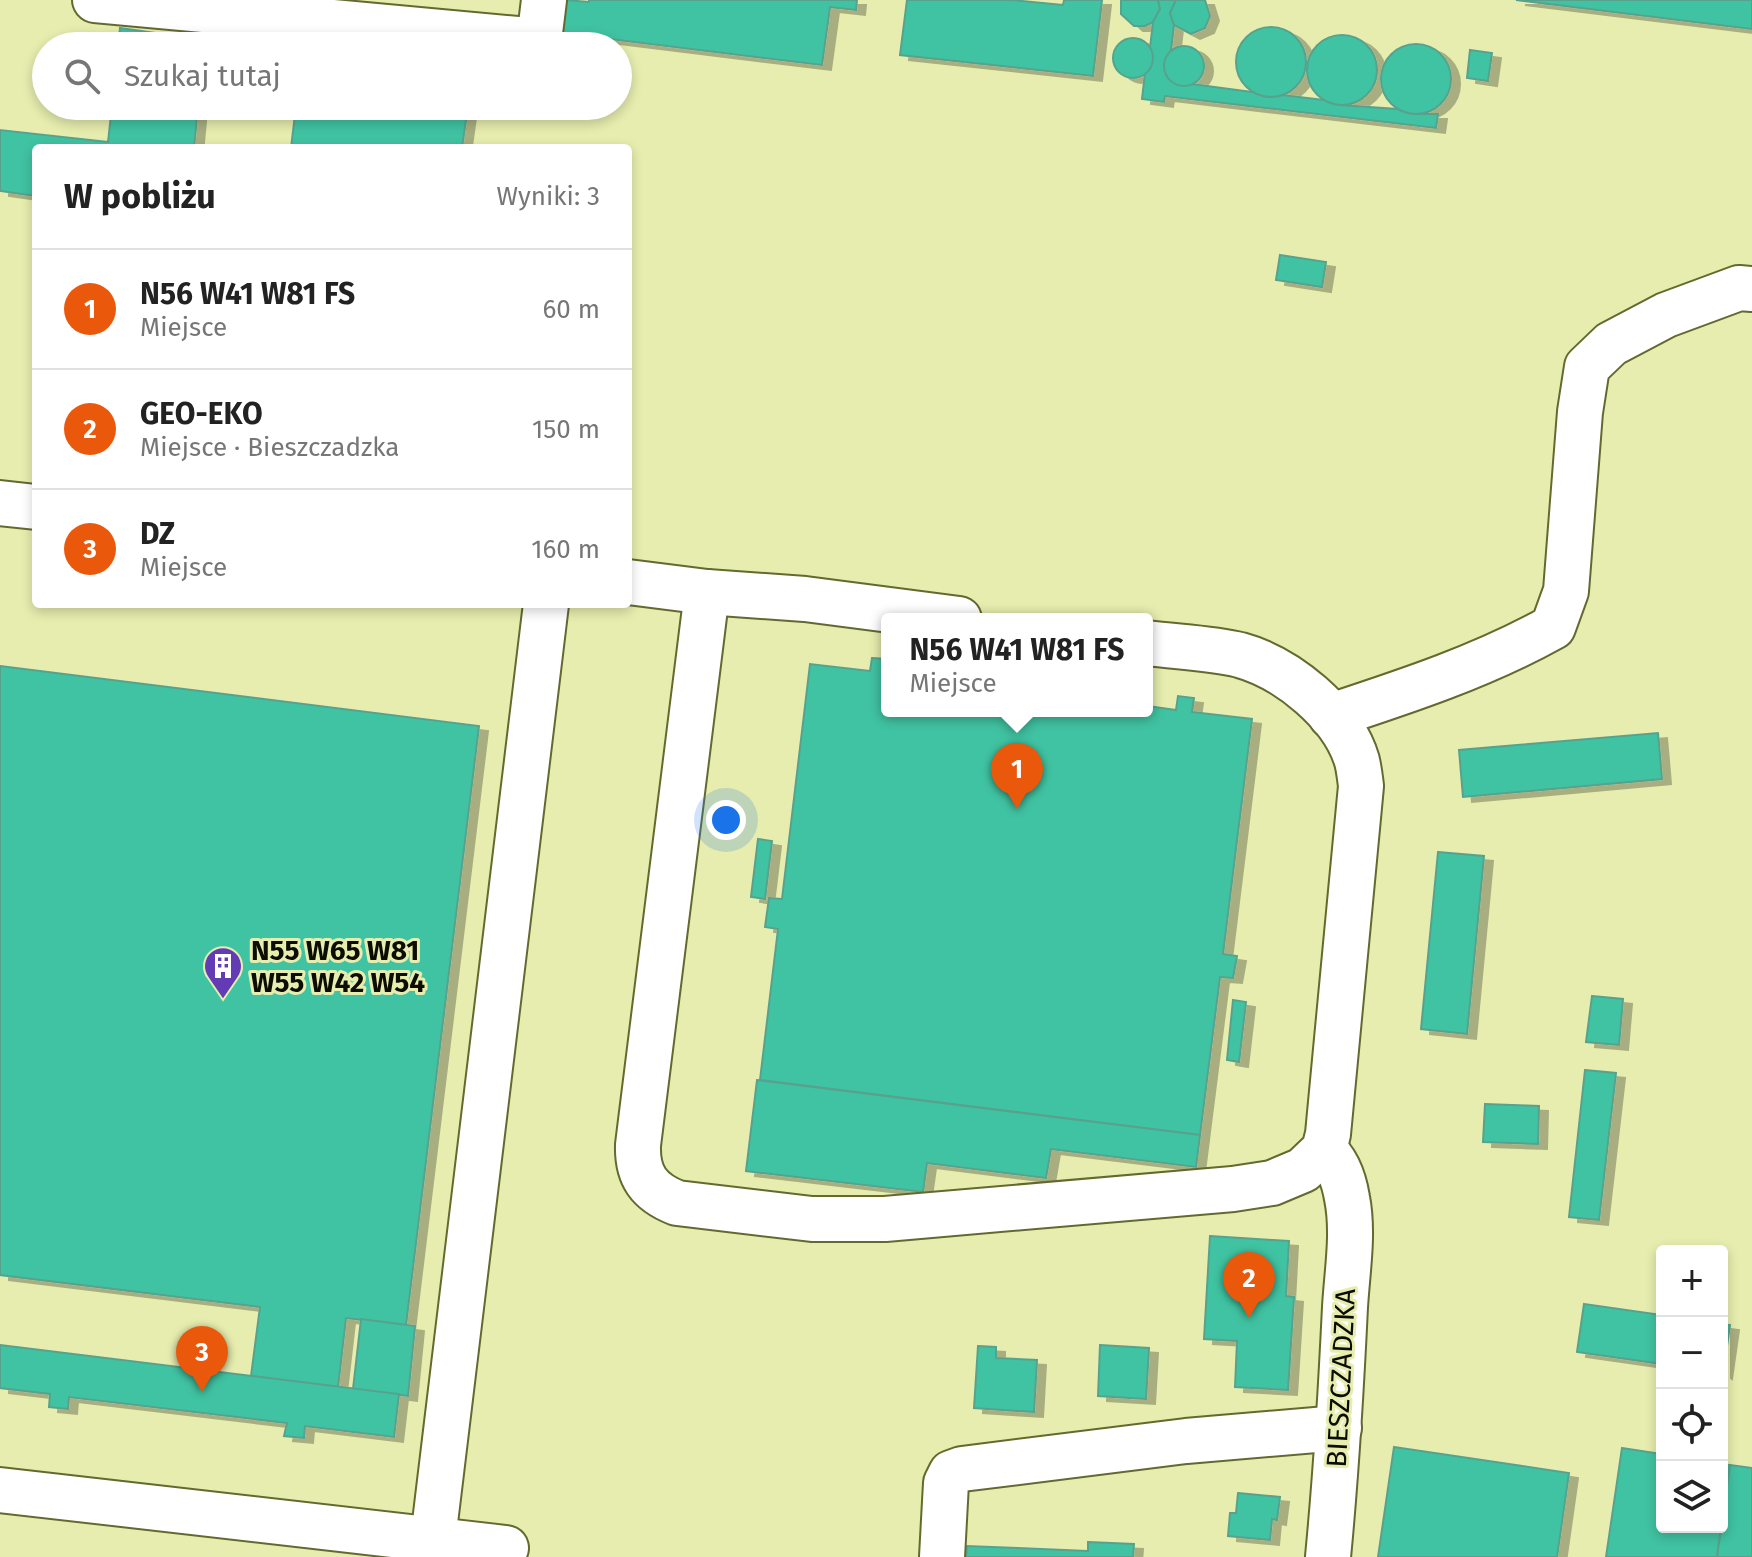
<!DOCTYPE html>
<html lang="pl">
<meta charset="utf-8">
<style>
:root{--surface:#fff;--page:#f2f2f2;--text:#222;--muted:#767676;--line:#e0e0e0;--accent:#ea580c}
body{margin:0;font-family:"Fira Sans",sans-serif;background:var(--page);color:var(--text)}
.controls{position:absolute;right:24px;bottom:24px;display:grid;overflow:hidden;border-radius:8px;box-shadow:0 4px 12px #0003}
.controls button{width:72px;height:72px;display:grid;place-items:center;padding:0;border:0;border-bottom:2px solid var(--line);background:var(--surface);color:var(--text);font:40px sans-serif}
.you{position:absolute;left:726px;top:820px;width:28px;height:28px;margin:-20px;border:6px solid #fff;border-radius:50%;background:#1a73e8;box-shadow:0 0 0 12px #1a73e833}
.badge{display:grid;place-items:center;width:52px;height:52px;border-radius:50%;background:var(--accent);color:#fff;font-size:26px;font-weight:700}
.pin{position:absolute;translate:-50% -66px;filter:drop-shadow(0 2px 4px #0008)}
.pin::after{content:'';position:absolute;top:42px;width:28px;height:24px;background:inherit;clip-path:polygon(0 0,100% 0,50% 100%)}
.popup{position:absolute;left:881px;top:613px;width:272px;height:104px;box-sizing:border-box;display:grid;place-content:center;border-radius:8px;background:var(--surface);filter:drop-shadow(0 2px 6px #0005);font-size:26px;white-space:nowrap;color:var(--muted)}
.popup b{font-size:30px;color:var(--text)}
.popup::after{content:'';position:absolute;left:50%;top:100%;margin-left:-16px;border:16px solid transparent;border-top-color:var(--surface)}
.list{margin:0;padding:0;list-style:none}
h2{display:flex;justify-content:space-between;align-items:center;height:104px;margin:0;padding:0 32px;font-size:34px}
h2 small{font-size:26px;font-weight:400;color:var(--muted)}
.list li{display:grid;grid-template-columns:52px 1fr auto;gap:24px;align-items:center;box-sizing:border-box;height:120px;padding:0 32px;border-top:2px solid var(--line)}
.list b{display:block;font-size:30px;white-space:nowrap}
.list p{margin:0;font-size:26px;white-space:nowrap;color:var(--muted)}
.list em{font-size:26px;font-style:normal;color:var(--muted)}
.icon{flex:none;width:44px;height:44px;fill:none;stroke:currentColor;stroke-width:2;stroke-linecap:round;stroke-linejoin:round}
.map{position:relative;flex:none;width:1752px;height:1557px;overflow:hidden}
.search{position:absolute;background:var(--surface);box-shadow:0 4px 12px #0003;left:32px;top:32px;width:600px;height:88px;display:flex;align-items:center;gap:20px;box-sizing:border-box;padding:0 28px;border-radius:44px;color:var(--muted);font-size:30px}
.panel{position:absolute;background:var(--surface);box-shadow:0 4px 12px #0003;left:32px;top:144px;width:600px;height:464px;border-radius:8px}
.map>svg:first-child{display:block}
.building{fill:#3fc3a2;stroke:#59a28d;stroke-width:2;filter:url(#shadow)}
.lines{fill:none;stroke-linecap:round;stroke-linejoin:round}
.minor-casing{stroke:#64692f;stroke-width:48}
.minor{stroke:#fff;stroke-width:44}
.labels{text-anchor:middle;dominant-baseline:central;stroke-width:6;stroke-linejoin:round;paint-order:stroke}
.poi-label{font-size:28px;font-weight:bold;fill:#0c0d00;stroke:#e6edae;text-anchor:start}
.street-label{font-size:28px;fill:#0c0d00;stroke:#e6edae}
</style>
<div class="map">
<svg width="1752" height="1557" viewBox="0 0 1752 1557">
<defs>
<filter id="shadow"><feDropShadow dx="9" dy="5" stdDeviation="0" flood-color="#0004"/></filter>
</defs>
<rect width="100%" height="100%" fill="#e6edae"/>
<g class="building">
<polygon points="565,0 589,2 589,0 857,0 856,10 830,7 822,65 561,33"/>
<polygon points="907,0 1012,0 1063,5 1064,0 1102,0 1093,76 900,55"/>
<polygon points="1121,0 1158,0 1160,9 1153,22 1145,26 1134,26 1121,14"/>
<polygon points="1158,0 1176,0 1170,13 1174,25 1171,50 1164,65 1169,79 1178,85 1192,84 1252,92 1269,97 1282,95 1324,100 1340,105 1398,109 1413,114 1438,114 1436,128 1165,96 1164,102 1142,99 1145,73 1152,61 1150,48 1153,22 1160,9"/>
<polygon points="1205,0 1210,16 1205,28 1191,34 1174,25 1170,13 1176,0"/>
<polygon points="1516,0 1752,0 1752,29"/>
<circle cx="1271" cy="62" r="35"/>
<polygon points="120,28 206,40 205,46 118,46"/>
<circle cx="1342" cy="70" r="35"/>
<circle cx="1133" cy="58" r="20"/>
<circle cx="1416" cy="79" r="35"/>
<circle cx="1184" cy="66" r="20"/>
<polygon points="1470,50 1492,53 1488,81 1467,78"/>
<polygon points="112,106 198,106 194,148 36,148 36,196 0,191 0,130 108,142"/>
<polygon points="296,106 468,106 462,148 291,148"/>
<polygon points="1280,255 1326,262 1322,287 1276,280"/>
<polygon points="872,658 887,659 887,711 1147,711 1147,706 1176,710 1178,696 1194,698 1192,712 1252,719 1223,954 1237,956 1233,978 1220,977 1200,1135 760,1080 778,929 765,927 769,898 782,899 810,664 870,671"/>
<polygon points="0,666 479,726 406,1325 346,1318 338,1387 251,1376 260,1307 0,1275"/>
<polygon points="1658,733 1662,779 1463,797 1459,750"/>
<polygon points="758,839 772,841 765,899 751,897"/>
<polygon points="1438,852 1484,856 1467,1034 1421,1029"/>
<polygon points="1592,996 1623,999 1619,1045 1586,1042"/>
<polygon points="1233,1000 1246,1002 1239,1062 1227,1060"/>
<polygon points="1585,1070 1616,1073 1599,1220 1569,1217"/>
<polygon points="757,1080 1200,1135 1196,1167 1051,1149 1046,1178 927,1163 923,1192 746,1171"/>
<polygon points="1485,1104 1539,1106 1538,1144 1483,1142"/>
<polygon points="1210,1236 1289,1241 1286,1296 1294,1297 1288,1390 1235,1387 1237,1341 1204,1339"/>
<polygon points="1584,1304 1662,1315 1662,1364 1577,1352"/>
<polygon points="361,1319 415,1326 408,1396 353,1389"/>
<polygon points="1722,1324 1730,1325 1723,1374 1722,1373"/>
<polygon points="0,1345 399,1394 394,1437 305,1426 304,1438 284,1436 287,1423 69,1397 68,1409 49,1407 50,1394 0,1388"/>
<polygon points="1100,1345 1149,1348 1146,1399 1098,1396"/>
<polygon points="978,1346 996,1347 996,1358 1037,1360 1034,1412 974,1408"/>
<polygon points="1394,1447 1569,1473 1557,1557 1378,1557"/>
<polygon points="1622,1448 1662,1454 1662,1527 1721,1527 1717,1557 1606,1557"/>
<polygon points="1722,1464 1730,1465 1722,1521"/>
<polygon points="1730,1465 1752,1468 1752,1557 1717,1557"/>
<polygon points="1238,1493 1280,1497 1277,1520 1272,1519 1270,1540 1228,1536 1230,1513 1236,1513"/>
<polygon points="1088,1542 1134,1544 1133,1557 966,1557 967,1546 1088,1551"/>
</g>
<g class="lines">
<g class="minor-casing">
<g id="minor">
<polyline points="95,0 539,41 544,0"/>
<polyline points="0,503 36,507"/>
<path d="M628 582 707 592 638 1145C637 1176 649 1192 677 1203L812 1219H885L1233 1189 1272 1183 1303 1170 1324 1150 1328 1134 1361 786C1360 778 1359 769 1357 761 1343 713 1287 668 1240 655 1211 648 1177 647 1147 643"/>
<polyline points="707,592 805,599 959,619"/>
<path d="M1331 716C1407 691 1483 666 1553 627L1566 591 1580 412 1587 367 1611 344 1666 315 1739 288 1752 289"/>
<path d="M1324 1150C1338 1162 1344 1180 1347 1198 1354 1233 1347 1272 1345 1307 1341 1391 1336 1474 1328 1557"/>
<polyline points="0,1490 506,1548"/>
<polyline points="433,1539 546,604"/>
<polyline points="942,1557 946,1483 951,1473 962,1469 1186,1441 1339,1428"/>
</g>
</g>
<use href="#minor" class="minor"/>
</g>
<defs>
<g id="building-pin" transform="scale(2)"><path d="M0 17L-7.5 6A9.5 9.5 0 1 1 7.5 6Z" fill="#633cb5" stroke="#e6edae"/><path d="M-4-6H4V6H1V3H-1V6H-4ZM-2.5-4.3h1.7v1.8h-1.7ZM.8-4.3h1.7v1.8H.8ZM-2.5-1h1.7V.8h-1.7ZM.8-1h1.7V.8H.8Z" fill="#fff"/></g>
</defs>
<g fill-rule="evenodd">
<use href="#building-pin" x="223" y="966"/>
</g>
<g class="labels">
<g class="poi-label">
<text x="251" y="950">N55 W65 W81<tspan x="251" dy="32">W55 W42 W54</tspan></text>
</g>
<g class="street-label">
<text transform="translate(1341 1378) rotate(-87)">BIESZCZADZKA</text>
</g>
</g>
</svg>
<div class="controls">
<button>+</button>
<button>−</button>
<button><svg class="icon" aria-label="locate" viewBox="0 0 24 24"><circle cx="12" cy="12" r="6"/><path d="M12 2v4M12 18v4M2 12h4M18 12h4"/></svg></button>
<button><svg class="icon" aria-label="layers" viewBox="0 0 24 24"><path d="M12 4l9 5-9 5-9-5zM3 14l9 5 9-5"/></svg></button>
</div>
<div class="you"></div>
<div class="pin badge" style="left:1017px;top:809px">1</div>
<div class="popup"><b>N56 W41 W81 FS</b>Miejsce</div>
<div class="pin badge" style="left:1249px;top:1318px">2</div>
<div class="pin badge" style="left:202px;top:1392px">3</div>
<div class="search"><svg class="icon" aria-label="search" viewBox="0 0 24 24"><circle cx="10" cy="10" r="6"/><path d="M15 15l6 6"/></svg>Szukaj tutaj</div>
<section class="panel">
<h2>W pobliżu<small>Wyniki: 3</small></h2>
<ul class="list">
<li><span class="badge">1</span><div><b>N56 W41 W81 FS</b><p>Miejsce</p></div><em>60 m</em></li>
<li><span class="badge">2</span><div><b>GEO-EKO</b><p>Miejsce · Bieszczadzka</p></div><em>150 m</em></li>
<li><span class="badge">3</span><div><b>DZ</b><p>Miejsce</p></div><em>160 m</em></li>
</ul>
</section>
</div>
